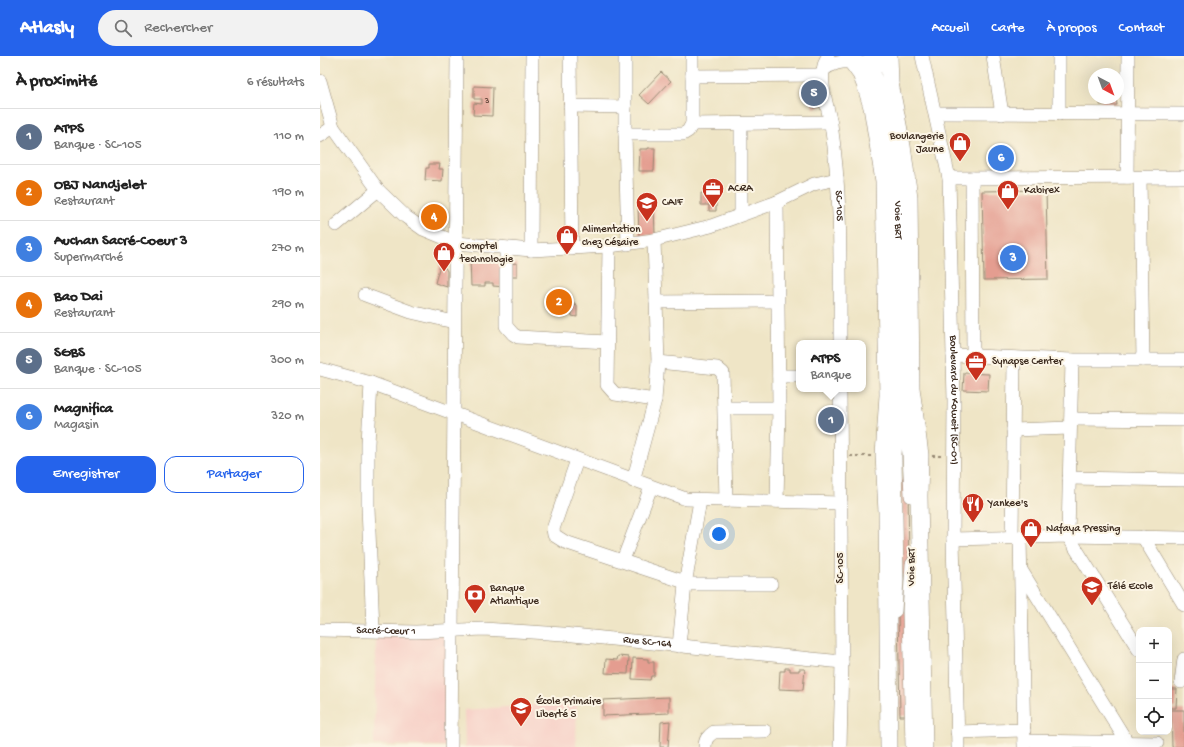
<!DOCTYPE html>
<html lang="fr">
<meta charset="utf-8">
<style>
:root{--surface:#fff;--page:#f2f2f2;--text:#222;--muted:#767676;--line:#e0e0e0;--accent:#2563eb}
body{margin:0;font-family:"Gochi Hand",sans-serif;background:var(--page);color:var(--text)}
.controls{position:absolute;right:12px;bottom:12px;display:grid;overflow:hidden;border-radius:8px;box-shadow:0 4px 16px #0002}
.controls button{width:36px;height:36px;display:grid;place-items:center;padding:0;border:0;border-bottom:1px solid var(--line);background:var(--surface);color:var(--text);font:20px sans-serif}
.compass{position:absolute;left:768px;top:12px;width:36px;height:36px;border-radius:50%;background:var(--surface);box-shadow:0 4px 16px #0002;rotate:139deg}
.you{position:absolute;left:399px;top:478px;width:14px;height:14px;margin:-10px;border:3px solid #fff;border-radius:50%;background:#1a73e8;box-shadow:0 0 0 6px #1a73e833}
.badge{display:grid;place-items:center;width:26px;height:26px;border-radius:50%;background:var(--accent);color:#fff;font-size:13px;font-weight:700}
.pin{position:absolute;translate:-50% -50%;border:2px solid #fff;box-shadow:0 1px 4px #0006}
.popup{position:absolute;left:476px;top:284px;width:70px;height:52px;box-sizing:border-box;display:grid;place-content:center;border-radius:8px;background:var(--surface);filter:drop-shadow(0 1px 3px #0005);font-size:13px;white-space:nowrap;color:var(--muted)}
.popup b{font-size:15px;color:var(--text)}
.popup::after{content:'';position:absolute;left:50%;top:100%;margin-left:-8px;border:8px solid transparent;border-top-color:var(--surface)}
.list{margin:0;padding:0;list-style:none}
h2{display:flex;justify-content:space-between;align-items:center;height:52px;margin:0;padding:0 16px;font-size:17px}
h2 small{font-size:13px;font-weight:400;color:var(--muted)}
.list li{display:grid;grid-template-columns:26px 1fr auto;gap:12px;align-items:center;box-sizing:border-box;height:56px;padding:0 16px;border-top:1px solid var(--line)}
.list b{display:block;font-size:15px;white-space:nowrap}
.list p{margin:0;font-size:13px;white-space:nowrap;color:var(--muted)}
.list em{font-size:13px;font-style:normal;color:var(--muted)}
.actions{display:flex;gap:8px;padding:12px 16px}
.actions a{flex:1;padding:9px 0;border:1px solid var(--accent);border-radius:12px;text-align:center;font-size:14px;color:var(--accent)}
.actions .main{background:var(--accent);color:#fff}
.icon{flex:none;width:22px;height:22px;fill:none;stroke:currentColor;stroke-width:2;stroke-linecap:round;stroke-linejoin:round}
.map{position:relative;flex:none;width:864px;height:691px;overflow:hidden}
header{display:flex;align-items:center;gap:24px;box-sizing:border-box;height:56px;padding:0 20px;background:var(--accent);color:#fff}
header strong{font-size:19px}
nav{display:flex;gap:22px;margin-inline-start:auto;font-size:14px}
.search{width:280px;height:36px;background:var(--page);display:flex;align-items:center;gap:10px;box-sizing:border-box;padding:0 14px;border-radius:22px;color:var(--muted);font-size:15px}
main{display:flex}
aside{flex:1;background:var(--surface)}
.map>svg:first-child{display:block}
.built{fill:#f7d1c8}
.building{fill:#e49d90}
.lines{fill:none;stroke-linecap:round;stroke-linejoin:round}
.minor-casing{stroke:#958872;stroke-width:14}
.major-casing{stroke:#958872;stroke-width:18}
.path{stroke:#958872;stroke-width:2;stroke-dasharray:3 3;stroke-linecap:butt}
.minor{stroke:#fff;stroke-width:13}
.major{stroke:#fff;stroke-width:17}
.labels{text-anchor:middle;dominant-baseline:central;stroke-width:4;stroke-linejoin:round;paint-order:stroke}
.number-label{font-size:9px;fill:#65473a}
.poi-label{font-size:11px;fill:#3b2a1e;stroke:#fcf5e5;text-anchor:start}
.street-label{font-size:11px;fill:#3b2a1e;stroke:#fcf5e5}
</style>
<header>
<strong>Atlasly</strong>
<div class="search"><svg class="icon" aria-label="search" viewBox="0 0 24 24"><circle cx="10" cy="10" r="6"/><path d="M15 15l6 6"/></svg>Rechercher</div>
<nav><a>Accueil</a><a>Carte</a><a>À propos</a><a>Contact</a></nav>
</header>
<main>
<aside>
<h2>À proximité<small>6 résultats</small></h2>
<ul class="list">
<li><span class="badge" style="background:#5c6f8a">1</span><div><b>ATPS</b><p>Banque · SC-105</p></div><em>110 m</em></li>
<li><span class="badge" style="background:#e8710a">2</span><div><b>OBJ Nandjelet</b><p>Restaurant</p></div><em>190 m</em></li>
<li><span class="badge" style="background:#3f7fe0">3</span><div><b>Auchan Sacré-Coeur 3</b><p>Supermarché</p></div><em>270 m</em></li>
<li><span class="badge" style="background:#e8710a">4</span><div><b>Bao Dai</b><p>Restaurant</p></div><em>290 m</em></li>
<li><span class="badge" style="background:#5c6f8a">5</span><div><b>SGBS</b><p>Banque · SC-105</p></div><em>300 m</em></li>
<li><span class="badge" style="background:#3f7fe0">6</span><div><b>Magnifica</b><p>Magasin</p></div><em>320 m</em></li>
</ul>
<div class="actions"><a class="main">Enregistrer</a><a>Partager</a></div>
</aside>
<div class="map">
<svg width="864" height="691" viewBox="0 0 864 691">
<rect width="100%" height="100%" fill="#fcf5e5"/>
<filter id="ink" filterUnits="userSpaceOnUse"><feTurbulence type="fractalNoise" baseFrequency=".025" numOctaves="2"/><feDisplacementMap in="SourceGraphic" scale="8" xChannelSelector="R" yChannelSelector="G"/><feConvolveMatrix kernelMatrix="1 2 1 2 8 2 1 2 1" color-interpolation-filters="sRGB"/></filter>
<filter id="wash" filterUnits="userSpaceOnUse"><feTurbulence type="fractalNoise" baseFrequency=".012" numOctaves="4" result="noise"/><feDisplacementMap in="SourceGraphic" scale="16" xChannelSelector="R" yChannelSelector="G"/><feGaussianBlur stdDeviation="0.9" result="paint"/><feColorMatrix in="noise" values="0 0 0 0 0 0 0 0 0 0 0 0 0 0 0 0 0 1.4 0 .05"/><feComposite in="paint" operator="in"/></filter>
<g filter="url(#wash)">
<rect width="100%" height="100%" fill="#efe5c6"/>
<g class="built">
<polygon points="56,578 128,579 125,690 54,689"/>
<polygon points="257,646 256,691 145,691 144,654"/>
</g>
<g id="blocks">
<g class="building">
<polygon points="341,16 351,25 329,48 319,39"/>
<polygon points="489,22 494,24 499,34 498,42 491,42"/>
<polygon points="154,30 173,31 172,60 153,59 154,47 162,48 162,43 154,43"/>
<polygon points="783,42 796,42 797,49 780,49 780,45 783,45"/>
<polygon points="499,44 500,51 493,52 492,45"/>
<polygon points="328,92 335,92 334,115 319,115 320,93 328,93"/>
<polygon points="109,108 120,108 119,113 123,113 122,125 105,124 106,112 109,112"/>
<polygon points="726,134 728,223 664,224 662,135"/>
<polygon points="381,137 396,137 396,155 389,155 389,149 381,149"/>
<polygon points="334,148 335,179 319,180 318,149"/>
<polygon points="118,153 120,169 110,170 109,154"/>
<polygon points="150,202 167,204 167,206 171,206 171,204 185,206 185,231 173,230 173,227 165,227 165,230 151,230"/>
<polygon points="121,205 127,215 127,231 115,227"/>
<polygon points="197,207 197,221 188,221 188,208"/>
<polygon points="255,247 255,250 257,249 257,261 252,260 251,248"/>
<polygon points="644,317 669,318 668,335 643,334"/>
<polygon points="581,423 588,423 589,520 582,520"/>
<polygon points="578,556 587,556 589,660 580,660"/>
<polygon points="298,600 309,601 308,618 285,617 286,603 297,604"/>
<polygon points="313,602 328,603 328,606 334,606 334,620 331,620 330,624 312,623"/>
<polygon points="465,612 470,612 470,615 479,615 479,613 485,613 483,634 459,633 460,615 465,615"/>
<polygon points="849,633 857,633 856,652 849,652"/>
<polygon points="349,641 349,657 283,660 283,644"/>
<polygon points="851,654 864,654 864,691 852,691"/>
<polygon points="350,665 348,691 340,691 341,666"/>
</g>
</g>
</g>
<g filter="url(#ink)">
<use href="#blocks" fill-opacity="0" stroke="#958872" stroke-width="1"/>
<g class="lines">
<g class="minor-casing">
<g id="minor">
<polyline points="250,0 252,193"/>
<polyline points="305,0 305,78 308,188"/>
<path id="s1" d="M508 0C496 19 507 48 511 68 522 141 520 214 520 287"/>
<path id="s2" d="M550 0 567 69 577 135 580 331 575 399 577 523 575 555"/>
<path id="s3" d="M602 0 629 122 634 345 633 483 638 691"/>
<polyline points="673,0 682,58"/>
<polyline points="739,0 739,58"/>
<path d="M503 14C513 7 521 5 533 6"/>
<polyline points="372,20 502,19"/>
<polyline points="0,25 13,71 58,134 86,161 103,173 137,187 211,194 289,190 334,184 391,170 457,146 494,128 517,123"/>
<polyline points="250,50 305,51"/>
<polyline points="615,57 864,58"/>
<polyline points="372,68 510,66"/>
<polyline points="421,68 421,158"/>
<polyline points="305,78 363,78 368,75 372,68 372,0"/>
<polyline points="0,80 13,71"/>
<polyline points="807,121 808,0"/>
<polyline points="629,122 864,121"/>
<polyline points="652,122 653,300"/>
<polyline points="820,122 823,304"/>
<polyline points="457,146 459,352 457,445"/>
<polyline points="16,169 58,134"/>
<polyline points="289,190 287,329 295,338 335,344"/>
<polyline points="186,192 186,270 193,278 198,281 287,286"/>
<polyline points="211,194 212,0"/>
<polyline points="45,239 91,256 134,266"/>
<polyline points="336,246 457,245"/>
<polyline points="633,299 752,304 864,304"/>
<polyline points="752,304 748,480 819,594"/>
<polyline points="338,306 397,312 403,317 406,445"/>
<polyline points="0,313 51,327 366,443 521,447"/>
<polyline points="459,320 479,320"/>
<polyline points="51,327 48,388 48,451 53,574"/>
<polyline points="405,352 459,352"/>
<polyline points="584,358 589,398 591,440"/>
<polyline points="751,363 864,364"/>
<polyline points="693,374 750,372"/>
<polyline points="257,404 233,473 234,479 245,486 365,526"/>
<polyline points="749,422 864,424"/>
<polyline points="313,425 335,344 338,306 334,184"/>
<polyline points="692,481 694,302"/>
<polyline points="700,481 704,691"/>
<polyline points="823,481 864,549"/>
<polyline points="633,483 748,480 864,482"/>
<polyline points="303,504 331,431"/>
<polyline points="592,508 589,556 592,691"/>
<polyline points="701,514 807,686"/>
<polyline points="365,528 451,528"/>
<path id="s4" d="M0 574 96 576 164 573 243 578 522 606"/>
<polyline points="359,590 365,528 380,445"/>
<polyline points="861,626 864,603"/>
<polyline points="637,676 704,674"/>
<polyline points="704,685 837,687"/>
<polyline points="131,691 137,0"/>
<path d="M385 691C385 683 388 680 394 676L445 675"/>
<polyline points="520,691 522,606 520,333"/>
</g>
</g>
<g class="major-casing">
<g id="major">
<polyline points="528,0 541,18 546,31 552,51 564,125 568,339 564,399 567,456 569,691"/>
<polyline points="569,0 570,27 582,90 589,141 591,332 600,399 599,440 604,691"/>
<path d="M533 6C547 12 557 14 566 0"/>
</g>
</g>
<g class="path">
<polyline points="530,400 552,400"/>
<polyline points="612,400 624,400"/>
</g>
<use href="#minor" class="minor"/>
<use href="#major" class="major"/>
</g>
</g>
<defs>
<g id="shop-pin" transform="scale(1.15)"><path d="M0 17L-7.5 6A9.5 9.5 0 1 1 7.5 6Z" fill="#c8321e" stroke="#fcf5e5"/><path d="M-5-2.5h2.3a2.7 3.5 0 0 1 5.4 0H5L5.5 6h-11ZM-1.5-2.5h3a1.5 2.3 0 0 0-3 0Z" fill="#fff"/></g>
<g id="office-pin" transform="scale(1.15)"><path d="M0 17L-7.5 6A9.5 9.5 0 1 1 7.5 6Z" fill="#c8321e" stroke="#fcf5e5"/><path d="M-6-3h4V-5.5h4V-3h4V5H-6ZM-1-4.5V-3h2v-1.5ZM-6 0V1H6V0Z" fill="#fff"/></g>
<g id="school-pin" transform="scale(1.15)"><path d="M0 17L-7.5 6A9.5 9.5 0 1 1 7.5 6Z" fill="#c8321e" stroke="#fcf5e5"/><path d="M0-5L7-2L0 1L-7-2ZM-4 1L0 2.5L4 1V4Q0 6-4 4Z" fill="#fff"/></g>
<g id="restaurant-pin" transform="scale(1.15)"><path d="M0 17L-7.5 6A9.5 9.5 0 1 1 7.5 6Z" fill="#c8321e" stroke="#fcf5e5"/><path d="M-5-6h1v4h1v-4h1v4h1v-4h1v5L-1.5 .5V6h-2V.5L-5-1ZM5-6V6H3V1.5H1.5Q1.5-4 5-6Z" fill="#fff"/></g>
<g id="bank-pin" transform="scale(1.15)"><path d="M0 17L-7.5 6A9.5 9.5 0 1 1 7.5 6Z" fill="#c8321e" stroke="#fcf5e5"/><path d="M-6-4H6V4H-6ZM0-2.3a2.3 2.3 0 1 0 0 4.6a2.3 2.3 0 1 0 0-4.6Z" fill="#fff"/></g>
</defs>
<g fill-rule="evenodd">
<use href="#shop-pin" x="640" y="87"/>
<use href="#office-pin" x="393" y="133"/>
<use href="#shop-pin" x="688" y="135"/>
<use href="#school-pin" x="327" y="147"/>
<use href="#shop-pin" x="247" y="180"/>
<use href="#shop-pin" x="124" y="197"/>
<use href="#office-pin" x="656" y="306"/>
<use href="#restaurant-pin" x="653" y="448"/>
<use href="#shop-pin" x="711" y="473"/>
<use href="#school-pin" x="772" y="531"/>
<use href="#bank-pin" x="155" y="539"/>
<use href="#school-pin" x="201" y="652"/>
</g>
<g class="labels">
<g class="number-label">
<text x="167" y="45">3</text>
</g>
<g class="poi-label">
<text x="624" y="81" text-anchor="end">Boulangerie<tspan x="624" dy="13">Jaune</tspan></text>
<text x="408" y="133">ACRA</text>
<text x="704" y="135">Kabirex</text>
<text x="342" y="147">CAIF</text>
<text x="262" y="174">Alimentation<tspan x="262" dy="13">chez Césaire</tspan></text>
<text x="140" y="191">Comptel<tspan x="140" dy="13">technologie</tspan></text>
<text x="672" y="306">Synapse Center</text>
<text x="668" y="448">Yankee's</text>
<text x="726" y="473">Nafaya Pressing</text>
<text x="788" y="531">Télé Ecole</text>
<text x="170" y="533">Banque<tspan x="170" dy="13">Atlantique</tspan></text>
<text x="216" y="646">École Primaire<tspan x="216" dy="13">Liberté 5</tspan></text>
</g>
<g class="street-label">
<text stroke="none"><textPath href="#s1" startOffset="152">SC-105</textPath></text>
<text stroke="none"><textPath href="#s2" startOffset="167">Voie BRT</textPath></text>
<text stroke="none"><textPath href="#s3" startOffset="347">Boulevard du Koweit (SC-01)</textPath></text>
<text transform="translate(592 511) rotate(-89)">Voie BRT</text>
<text transform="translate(521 512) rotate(-90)">SC-105</text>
<text stroke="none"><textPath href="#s4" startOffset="66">Sacré-Cœur 1</textPath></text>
<text stroke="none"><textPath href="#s4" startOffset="328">Rue SC-164</textPath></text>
</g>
</g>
</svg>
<div class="controls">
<button>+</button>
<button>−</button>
<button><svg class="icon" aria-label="locate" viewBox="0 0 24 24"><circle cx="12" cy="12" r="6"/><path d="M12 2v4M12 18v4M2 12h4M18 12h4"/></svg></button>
</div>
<svg class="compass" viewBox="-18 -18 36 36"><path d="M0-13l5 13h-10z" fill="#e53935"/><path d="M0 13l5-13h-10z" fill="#767676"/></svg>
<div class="you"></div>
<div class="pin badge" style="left:511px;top:364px;background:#5c6f8a">1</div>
<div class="popup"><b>ATPS</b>Banque</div>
<div class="pin badge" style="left:239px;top:246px;background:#e8710a">2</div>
<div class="pin badge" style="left:693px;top:202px;background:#3f7fe0">3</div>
<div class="pin badge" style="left:114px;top:161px;background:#e8710a">4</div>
<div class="pin badge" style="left:494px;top:37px;background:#5c6f8a">5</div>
<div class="pin badge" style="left:681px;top:102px;background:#3f7fe0">6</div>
</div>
</main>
